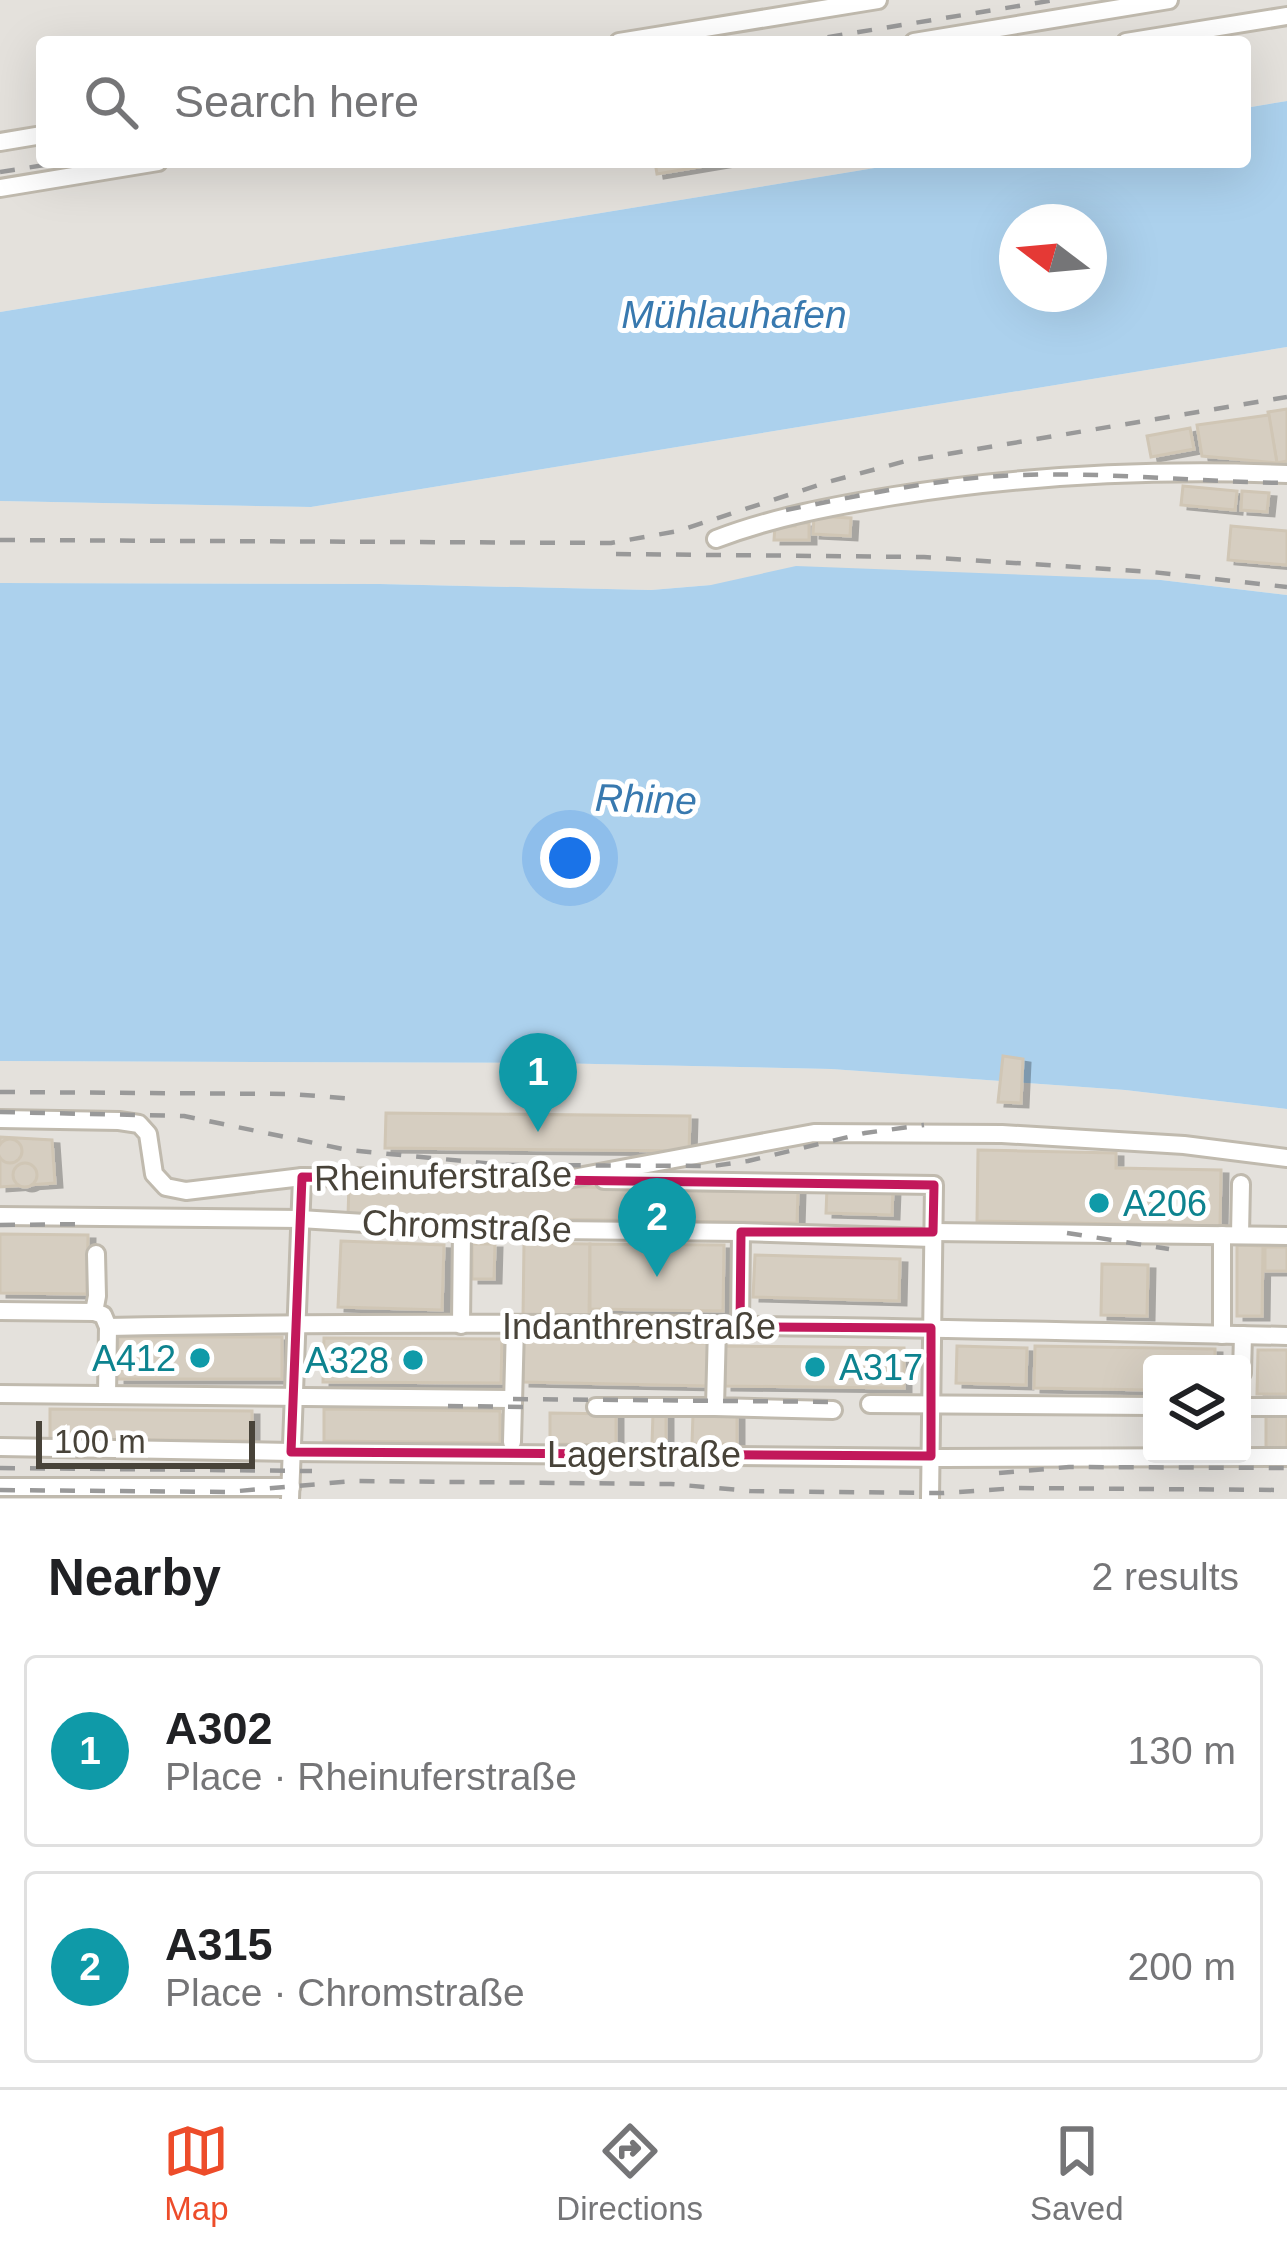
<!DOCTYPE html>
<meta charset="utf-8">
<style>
:root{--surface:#fff;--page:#f2f2f2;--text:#202124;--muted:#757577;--line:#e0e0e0;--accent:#ed4c2a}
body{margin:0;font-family:Arial,sans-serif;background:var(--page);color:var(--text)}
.controls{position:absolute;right:36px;bottom:36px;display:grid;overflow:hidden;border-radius:12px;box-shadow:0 12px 48px #0002}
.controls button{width:108px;height:108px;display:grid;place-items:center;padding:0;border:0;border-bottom:3px solid var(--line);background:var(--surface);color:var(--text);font:60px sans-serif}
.compass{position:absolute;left:999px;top:204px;width:108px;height:108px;border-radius:50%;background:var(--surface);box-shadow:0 12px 48px #0002;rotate:286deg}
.scale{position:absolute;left:36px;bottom:30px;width:219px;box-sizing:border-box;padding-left:12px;border:6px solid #484339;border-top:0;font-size:33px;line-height:42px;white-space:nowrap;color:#484339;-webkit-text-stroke:9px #fff;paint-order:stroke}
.you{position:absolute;left:570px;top:858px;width:42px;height:42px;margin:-30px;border:9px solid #fff;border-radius:50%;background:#1a73e8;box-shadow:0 0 0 18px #1a73e833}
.badge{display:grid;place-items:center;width:78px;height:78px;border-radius:50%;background:var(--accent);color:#fff;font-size:39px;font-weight:700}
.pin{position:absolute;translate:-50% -99px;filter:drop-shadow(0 3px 6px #0008)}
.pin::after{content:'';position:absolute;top:63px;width:42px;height:36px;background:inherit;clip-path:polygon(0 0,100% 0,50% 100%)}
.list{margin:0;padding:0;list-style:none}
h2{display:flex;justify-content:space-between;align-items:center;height:156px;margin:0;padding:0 48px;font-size:51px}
h2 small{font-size:39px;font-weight:400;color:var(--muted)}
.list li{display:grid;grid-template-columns:78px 1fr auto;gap:36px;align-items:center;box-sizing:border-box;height:192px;margin:0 24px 24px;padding:0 24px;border:3px solid var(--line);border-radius:12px}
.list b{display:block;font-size:45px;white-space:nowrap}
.list p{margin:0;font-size:39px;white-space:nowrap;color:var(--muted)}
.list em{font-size:39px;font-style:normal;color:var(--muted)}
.icon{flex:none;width:66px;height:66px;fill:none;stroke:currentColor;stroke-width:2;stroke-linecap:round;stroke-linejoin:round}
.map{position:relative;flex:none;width:1287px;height:1499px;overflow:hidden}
.search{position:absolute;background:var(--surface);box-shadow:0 12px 48px #0002;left:36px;right:36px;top:36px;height:132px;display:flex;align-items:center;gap:30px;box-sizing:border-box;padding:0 42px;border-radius:12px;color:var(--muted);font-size:45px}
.sheet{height:588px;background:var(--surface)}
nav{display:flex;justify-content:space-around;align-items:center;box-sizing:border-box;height:168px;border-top:3px solid var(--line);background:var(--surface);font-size:33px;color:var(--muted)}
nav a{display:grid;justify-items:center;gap:6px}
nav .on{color:var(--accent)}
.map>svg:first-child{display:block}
.industrial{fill:#e4e1dc;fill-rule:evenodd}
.water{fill:#acd1ed;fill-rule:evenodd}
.building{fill:#d6cec1;stroke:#d0c6b5;stroke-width:3;filter:url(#shadow)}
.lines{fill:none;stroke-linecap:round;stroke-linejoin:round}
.minor-casing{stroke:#c0baae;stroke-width:22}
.minor{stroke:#fff;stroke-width:16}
.rail{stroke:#999;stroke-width:4.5;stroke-dasharray:15 15;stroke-linecap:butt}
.marked{fill:none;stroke:#c2185b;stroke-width:9;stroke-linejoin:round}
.culture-dot{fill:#0f9aa8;stroke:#fff;stroke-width:4.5}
.labels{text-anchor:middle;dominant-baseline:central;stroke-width:10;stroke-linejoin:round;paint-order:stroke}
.street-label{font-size:36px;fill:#484339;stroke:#fff}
.culture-label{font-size:36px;fill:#0d838f;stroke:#fff;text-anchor:start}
.water-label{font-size:39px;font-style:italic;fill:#3879af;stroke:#fff}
</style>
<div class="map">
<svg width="1287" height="1499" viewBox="0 0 1287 1499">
<defs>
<filter id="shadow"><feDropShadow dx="7" dy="4" stdDeviation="0" flood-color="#0004"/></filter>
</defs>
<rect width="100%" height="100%" fill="#f4f2eb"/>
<g class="industrial">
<polygon points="0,0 1287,0 1287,101 1245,108 1245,42 42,42 42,162 911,162 0,312"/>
<polygon points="1287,347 1287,595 1161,580 711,585 651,590 380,584 0,583 0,501 311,507"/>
<path d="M0 1061 547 1063 831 1069 1125 1090 1287 1109V1499H0ZM1152 1364H1242V1454H1152Z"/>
</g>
<g class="water">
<path d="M1287 101V347L311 507 0 501V312L911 162H1245V108ZM1017 222H1089V294H1017Z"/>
<polygon points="796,566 1161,580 1287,595 1287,1109 1125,1090 831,1069 547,1063 0,1061 0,583 380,584 651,590 711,585"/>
</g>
<g class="building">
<polygon points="655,162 728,162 657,174"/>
<polygon points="1287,409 1287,461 1277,463 1268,412"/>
<polygon points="1269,415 1277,463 1202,456 1197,425"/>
<polygon points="1190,428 1194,449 1151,457 1147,436"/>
<polygon points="1183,486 1237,491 1235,510 1181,505"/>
<polygon points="1242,491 1269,493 1267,512 1241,510"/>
<polygon points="814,516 851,518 850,536 813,534"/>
<polygon points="795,523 809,523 809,540 774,540 775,526 795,526"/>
<polygon points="1231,526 1287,531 1287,565 1228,560"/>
<polygon points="1003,1056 1023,1059 1021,1103 998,1102"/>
<polygon points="386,1113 690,1116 689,1151 385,1148"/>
<polygon points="0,1137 52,1140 55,1183 0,1187"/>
<circle cx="10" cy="1151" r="12"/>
<polygon points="978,1150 1116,1153 1116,1168 1221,1170 1220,1226 977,1221"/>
<circle cx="25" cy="1175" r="12"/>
<polygon points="349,1184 798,1190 797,1223 348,1216"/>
<polygon points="827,1188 893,1189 892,1215 826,1213"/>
<polygon points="0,1234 88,1235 87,1294 0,1293"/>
<polygon points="341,1241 444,1245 442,1310 338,1307"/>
<polygon points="524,1243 590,1244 589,1317 523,1317"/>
<polygon points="472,1244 495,1244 494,1279 472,1279"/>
<polygon points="590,1244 724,1245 723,1311 590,1309"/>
<polygon points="1237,1245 1263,1246 1262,1316 1237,1316"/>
<rect x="1265" y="1247" width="22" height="24"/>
<polygon points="755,1255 900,1259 899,1301 753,1297"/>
<polygon points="1102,1264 1148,1265 1147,1316 1101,1315"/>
<rect x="118" y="1337" width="164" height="42"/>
<polygon points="324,1338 502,1339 501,1383 323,1382"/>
<polygon points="524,1339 709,1343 708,1386 523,1382"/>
<polygon points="725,1346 904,1348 904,1388 725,1386"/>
<polygon points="957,1346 1027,1348 1026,1385 956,1383"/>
<polygon points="1035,1346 1215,1349 1215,1364 1152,1364 1152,1390 1034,1388"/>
<polygon points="1258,1350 1287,1350 1287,1394 1257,1394"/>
<polygon points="50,1409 252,1411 252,1441 50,1439"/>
<polygon points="324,1409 500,1411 500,1443 324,1441"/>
<polygon points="550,1413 616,1414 616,1445 550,1444"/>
<polygon points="653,1413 666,1413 666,1444 652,1444"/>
<polygon points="693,1414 737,1415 737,1444 692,1444"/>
<rect x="1266" y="1416" width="21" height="36"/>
</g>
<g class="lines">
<g class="minor-casing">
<g id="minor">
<polyline points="619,42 878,0"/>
<polyline points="914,42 1169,0"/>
<polyline points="1126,42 1287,16"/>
<polyline points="0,142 42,135"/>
<polyline points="0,188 158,162"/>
<path d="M716 539C774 517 833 506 894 496 1024 475 1156 469 1287 474"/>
<polyline points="0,1119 119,1121 139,1124 148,1134 154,1174 166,1187 186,1191 302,1177 567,1179 814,1133 1002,1134 1184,1145 1287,1158"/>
<polyline points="604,1180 934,1185 930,1499"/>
<polyline points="0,1216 300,1219 462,1229 741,1232 933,1238"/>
<polyline points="933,1232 1287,1236"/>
<polyline points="1240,1235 1241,1184"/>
<polyline points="0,1311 94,1312 103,1315 108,1327"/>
<polyline points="94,1312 97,1296 96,1254"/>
<polyline points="461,1325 462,1229"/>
<path d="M108 1327C501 1319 894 1327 1287 1336"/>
<polyline points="717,1327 715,1407 833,1410"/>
<polyline points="740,1327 741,1232"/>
<polyline points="1222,1335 1222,1235"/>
<polyline points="1242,1373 1243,1335"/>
<polyline points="0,1394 513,1399"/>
<polyline points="107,1395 108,1327"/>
<polyline points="870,1404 1152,1406"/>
<polyline points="596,1407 715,1407"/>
<polyline points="1242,1407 1287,1407"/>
<polyline points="512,1442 515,1325"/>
<polyline points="0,1447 291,1452 941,1458 1287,1457"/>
<polyline points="0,1487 291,1487"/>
<polyline points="290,1499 302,1177"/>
</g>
</g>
<use href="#minor" class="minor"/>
<g class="rail">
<polyline points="798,42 1055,0"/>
<polyline points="0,172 64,162"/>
<path d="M786 510C863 495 943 477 1022 475 1110 472 1198 482 1287 483"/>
<polyline points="0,540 611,543 678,531 828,482 906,461 1287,397"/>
<polyline points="616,554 924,557 1152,572 1287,587"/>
<polyline points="0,1092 291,1094 356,1099"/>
<polyline points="0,1112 184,1116 348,1150 505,1165 713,1166 748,1161 865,1133 924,1125"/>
<polyline points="0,1225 90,1224"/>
<polyline points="892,1231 933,1232"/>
<polyline points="1067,1233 1169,1249"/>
<polyline points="513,1399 841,1402"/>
<polyline points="448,1406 531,1407"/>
<polyline points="0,1468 312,1471"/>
<polyline points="999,1473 1069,1467 1287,1468"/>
<polyline points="0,1490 227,1492 354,1481 671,1484 750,1491 829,1492 943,1493 1017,1488 1287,1490"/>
</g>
</g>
<path class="marked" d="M302 1177 934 1185 933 1232H741L740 1327 931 1328V1456L291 1452Z"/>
<g class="culture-dot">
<circle cx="1099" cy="1203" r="12"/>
<circle cx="200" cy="1358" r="12"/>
<circle cx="413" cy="1360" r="12"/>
<circle cx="815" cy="1367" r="12"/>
</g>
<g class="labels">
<g class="street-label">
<text transform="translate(443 1176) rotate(-1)">Rheinuferstraße</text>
<text transform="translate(467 1226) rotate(2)">Chromstraße</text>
<text x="639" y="1326">Indanthrenstraße</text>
<text x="644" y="1454">Lagerstraße</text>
</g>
<g class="culture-label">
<text x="1123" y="1203">A206</text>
<text x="176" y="1358" text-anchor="end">A412</text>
<text x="389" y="1360" text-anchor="end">A328</text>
<text x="839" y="1367">A317</text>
</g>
<g class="water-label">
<text x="734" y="314">Mühlauhafen</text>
<text transform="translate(646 799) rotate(2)">Rhine</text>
</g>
</g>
</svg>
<div class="controls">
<button><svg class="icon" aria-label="layers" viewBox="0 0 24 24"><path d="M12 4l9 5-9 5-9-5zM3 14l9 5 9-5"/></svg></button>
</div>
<svg class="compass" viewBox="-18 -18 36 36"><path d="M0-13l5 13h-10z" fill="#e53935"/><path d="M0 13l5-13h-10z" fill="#757577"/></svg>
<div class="scale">100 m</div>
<div class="you"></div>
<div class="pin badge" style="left:538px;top:1132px;background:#0f9aa8">1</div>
<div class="pin badge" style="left:657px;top:1277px;background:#0f9aa8">2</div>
<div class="search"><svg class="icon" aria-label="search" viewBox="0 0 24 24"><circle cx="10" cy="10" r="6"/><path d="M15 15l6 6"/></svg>Search here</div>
</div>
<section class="sheet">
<h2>Nearby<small>2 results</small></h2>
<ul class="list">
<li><span class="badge" style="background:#0f9aa8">1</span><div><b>A302</b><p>Place · Rheinuferstraße</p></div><em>130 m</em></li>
<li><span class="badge" style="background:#0f9aa8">2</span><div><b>A315</b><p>Place · Chromstraße</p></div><em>200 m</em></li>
</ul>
</section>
<nav>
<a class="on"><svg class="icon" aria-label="map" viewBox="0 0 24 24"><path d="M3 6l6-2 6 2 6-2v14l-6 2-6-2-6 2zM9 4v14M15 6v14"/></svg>Map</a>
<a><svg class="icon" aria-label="directions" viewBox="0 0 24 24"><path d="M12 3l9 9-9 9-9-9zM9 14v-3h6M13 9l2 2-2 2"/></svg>Directions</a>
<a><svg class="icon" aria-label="saved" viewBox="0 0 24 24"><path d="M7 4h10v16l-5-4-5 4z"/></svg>Saved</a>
</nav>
